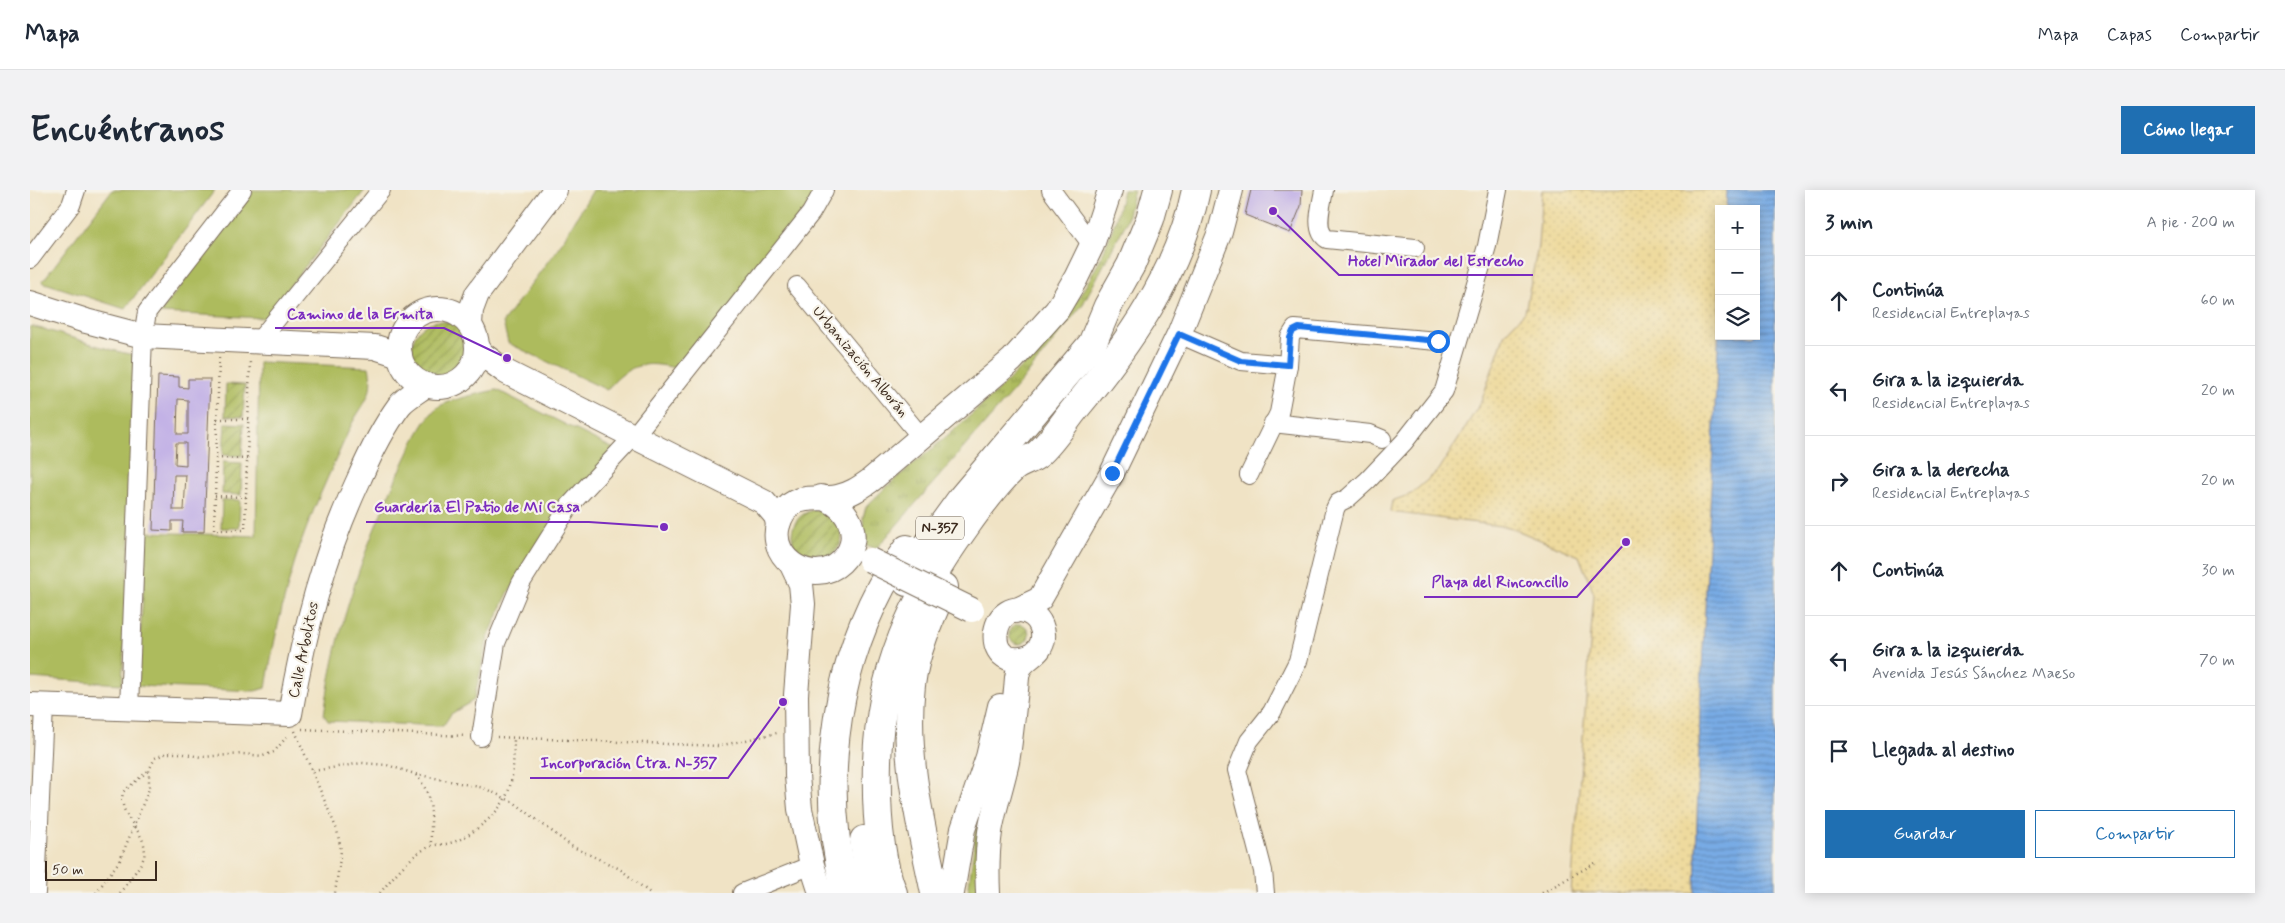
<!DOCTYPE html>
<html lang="es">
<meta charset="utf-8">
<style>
:root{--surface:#fff;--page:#f2f2f3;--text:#1f2937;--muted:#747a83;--line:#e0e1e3;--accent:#1f6fb2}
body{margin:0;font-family:Mynerve,sans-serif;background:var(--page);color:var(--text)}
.controls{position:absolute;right:15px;top:15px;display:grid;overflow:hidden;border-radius:0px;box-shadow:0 2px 12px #0003}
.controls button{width:45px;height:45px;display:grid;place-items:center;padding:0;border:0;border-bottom:1px solid var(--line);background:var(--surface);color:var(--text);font:25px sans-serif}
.scale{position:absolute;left:15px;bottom:12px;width:112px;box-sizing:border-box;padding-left:5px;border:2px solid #3b2a1e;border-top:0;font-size:14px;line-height:18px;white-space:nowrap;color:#3b2a1e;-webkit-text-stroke:4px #f7f3e8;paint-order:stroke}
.stop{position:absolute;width:15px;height:15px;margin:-11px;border:4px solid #1a73e8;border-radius:50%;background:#fff}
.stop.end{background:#1a73e8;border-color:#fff;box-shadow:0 1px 5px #0008}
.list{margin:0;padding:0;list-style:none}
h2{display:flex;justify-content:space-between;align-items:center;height:65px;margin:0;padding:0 20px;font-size:21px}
h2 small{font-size:16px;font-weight:400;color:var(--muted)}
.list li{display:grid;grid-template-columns:32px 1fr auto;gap:15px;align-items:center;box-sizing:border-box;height:90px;padding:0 20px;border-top:1px solid var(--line)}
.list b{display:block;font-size:19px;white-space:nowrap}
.list p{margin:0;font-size:16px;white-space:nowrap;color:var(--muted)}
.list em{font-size:16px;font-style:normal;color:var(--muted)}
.actions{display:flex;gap:10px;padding:15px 20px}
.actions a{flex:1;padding:11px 0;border:1px solid var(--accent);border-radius:0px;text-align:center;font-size:18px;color:var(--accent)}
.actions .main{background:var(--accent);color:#fff}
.icon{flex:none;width:28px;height:28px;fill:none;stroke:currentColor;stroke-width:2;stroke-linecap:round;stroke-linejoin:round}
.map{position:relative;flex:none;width:1745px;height:703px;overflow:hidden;border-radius:0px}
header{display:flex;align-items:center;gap:30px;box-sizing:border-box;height:70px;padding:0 25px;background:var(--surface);border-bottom:1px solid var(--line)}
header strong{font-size:24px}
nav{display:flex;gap:28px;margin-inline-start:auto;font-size:18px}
.intro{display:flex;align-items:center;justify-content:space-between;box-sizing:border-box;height:120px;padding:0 30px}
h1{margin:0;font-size:35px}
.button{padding:12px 22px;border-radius:0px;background:var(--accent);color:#fff;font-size:18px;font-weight:700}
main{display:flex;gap:30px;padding:0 30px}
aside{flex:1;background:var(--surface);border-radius:0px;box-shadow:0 2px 12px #0003}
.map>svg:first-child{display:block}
.grass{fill:url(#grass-tufts);stroke:#74723e}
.sand{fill:url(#sand-dots);stroke:#94825e}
.park{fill:#adbb5d;stroke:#74723e}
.garden{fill:url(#garden-furrows);stroke:#74723e}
.water{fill:url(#water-rules);stroke:#5a6a82}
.building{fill:#c3b2e6;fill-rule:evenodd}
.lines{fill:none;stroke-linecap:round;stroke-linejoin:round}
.street-casing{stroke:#7a6b58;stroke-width:20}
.secondary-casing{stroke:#7a6b58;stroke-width:26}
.highway-casing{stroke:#7a6b58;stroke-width:30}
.path{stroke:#7a6b58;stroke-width:2.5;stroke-dasharray:1 4;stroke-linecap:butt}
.street{stroke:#fff;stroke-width:18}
.secondary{stroke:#fff;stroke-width:24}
.highway{stroke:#fff;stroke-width:28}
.secondary-bridge-casing{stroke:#7a6b58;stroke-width:26;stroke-linecap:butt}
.secondary-bridge{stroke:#fff;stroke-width:24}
.route{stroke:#1a73e8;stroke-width:6}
.labels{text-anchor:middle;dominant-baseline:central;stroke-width:4.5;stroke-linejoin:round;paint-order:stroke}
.shield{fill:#f7f3e8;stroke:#73665b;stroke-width:1}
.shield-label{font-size:14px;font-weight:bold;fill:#3b2a1e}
.street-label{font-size:15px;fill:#3b2a1e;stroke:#f7f3e8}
.leader{fill:none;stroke:#7b2cbf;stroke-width:2}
.callout-dot{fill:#7b2cbf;stroke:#f7f3e8;stroke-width:2}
.callout-label{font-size:16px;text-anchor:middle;font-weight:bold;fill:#7b2cbf;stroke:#f7f3e8;stroke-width:4.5;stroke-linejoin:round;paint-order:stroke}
</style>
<header>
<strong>Mapa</strong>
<nav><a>Mapa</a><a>Capas</a><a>Compartir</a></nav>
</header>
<div class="intro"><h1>Encuéntranos</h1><a class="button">Cómo llegar</a></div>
<main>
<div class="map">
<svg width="1745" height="703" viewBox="0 0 1745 703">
<defs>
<pattern id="grass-tufts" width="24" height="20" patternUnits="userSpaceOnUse" patternTransform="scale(1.25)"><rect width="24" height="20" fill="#adbb5d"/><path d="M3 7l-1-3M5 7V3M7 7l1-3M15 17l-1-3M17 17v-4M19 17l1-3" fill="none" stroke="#8e984c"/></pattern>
<pattern id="sand-dots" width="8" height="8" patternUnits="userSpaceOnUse" patternTransform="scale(1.25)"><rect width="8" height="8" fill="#eeda9e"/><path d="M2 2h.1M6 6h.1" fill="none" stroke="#cdbb88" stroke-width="1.8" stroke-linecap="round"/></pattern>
<pattern id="garden-furrows" width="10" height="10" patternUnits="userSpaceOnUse" patternTransform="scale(1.25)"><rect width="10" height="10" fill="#adbb5d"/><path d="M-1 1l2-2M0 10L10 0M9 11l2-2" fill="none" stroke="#8e984c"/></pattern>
<pattern id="water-rules" width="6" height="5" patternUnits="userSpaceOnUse" patternTransform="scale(1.25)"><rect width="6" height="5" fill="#78abe5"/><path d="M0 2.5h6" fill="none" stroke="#648bb9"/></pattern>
</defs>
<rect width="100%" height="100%" fill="#f7f3e8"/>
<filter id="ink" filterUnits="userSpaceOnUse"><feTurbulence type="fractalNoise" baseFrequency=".02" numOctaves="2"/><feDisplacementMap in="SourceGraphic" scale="10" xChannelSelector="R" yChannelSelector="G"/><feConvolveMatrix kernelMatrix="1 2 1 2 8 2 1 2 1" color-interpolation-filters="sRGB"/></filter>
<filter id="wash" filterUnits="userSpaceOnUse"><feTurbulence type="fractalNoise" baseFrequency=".0096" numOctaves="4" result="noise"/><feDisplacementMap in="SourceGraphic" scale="20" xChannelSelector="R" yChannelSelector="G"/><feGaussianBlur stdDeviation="1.12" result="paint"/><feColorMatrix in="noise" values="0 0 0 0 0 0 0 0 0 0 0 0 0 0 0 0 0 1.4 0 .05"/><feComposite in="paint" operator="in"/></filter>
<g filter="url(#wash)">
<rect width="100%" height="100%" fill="#f0e3c5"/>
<g class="grass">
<path d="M1093 0H1104L1096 33 1053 114 991 192 846 359 836 355 833 328 836 317C856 295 882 276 904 257 987 186 1071 112 1093 0Z"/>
<polygon points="955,618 950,703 938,703 946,639"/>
</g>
<polygon class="sand" points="1512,0 1697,0 1696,19 1689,19 1689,136 1670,521 1665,703 1541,703 1564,404 1549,366 1479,337 1360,322 1362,311 1381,304 1409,280 1451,212 1475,143 1495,122 1508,56"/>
<g class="park">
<polygon points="82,0 185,0 95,119 12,92"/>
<polygon points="224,0 335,0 235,128 130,123"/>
<path d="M563 0H790L653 180C619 171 601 170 577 200L478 153 473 132 530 55Z"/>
<path d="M0 136C37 144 72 160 110 166L92 494 0 488Z"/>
<path d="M229 172 339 177C346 209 330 214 319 240 300 283 279 326 265 371 252 413 243 455 236 498L225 501 107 496 117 342 226 346Z"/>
<path d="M467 200 584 259 478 403 458 447 444 510 421 524 413 536 298 531 294 525C306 437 336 351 374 272 381 257 395 227 408 217 419 210 454 202 467 200Z"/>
<polygon points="192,310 210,310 209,338 191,338"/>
</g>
<g class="garden">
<circle cx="410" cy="159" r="28"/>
<polygon points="196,194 215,195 213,227 195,226"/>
<polygon points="195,233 214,234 212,266 193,265"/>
<polygon points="193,272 212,273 211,305 192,304"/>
<circle cx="787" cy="345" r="25"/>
<circle cx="989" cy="444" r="10"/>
</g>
<polygon class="water" points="1697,0 1745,0 1745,703 1665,703 1670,521 1689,136 1689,146 1726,146 1726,19 1696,19"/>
<g id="blocks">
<g class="building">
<polygon points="1221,0 1272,0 1271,16 1260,43 1215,25"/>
<path d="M128 186 149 187V197L158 198V189H180L174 342H152L153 331H142V341L123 340ZM148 209 158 210V244H147ZM146 253H156V275L145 274ZM144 285H156L154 320H143Z"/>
</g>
</g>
</g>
<g filter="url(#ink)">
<use href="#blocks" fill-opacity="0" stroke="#7a6b58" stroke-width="1"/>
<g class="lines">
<g class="street-casing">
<g id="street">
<polyline points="1021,0 1062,55"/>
<path d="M1294 0C1292 14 1283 40 1297 49L1385 58"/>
<polyline points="0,69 41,15 46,0"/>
<polyline points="767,96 892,248"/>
<polyline points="1149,144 1211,171 1258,175"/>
<polyline points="228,152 351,0"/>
<polyline points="1243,233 1340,244 1352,249"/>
<polyline points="1219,285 1249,223 1258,175 1260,147 1265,139 1408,151"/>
<polyline points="99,519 113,146 117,122 212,0"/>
<polyline points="451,547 466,453 491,393 540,315 605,245 781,23 794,0"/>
<polyline points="6,703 14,516"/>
<polyline points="712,703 782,675"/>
<polyline points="1235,703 1233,681 1207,580 1219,551 1242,522 1268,471 1305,319 1308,313 1318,308 1338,290 1374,252 1414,201 1457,56 1468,0"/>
</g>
</g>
<g class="secondary-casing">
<g id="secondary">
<polyline points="0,113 56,131 113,146 345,157 370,165"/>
<circle cx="408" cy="158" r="39"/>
<polyline points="440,134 441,120 447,104 525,0"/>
<polyline points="448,158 452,164 476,182 734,312 746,326 748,334"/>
<path d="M791 307C819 315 835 349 811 372 785 397 738 371 748 335 758 301 782 311 807 307 820 305 831 297 841 290L982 170 1027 120 1046 88 1062 55 1080 0"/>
<polyline points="762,375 771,394 773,414 766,505 767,586 770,619 782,675 791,703"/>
<polyline points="985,421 1010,409 1082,283 1149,144 1190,42 1201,0"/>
<path d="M0 515 260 524C274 441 294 363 330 287 341 262 353 238 369 216 375 208 388 201 396 195"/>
<polyline points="922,703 933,639 958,567 970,516"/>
<path d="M958 703C957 682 957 663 960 642 964 618 972 595 977 572 981 548 983 523 986 500 987 492 986 484 990 477 997 466 1012 463 1013 448 1014 440 1010 430 1003 425 962 398 946 484 1000 467"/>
</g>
</g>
<g class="highway-casing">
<g id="highway">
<polyline points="877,392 895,359 932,308 1062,154 1078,116 1101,75 1120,29 1128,0"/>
<polyline points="834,650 841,703"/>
<path d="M816 703C790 601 802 490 851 397 858 384 868 372 877 359"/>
<path d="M863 703C848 666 846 611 847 571 850 481 882 410 935 337 949 317 965 295 983 278 990 272 1001 270 1008 264 1021 253 1033 234 1044 220 1097 156 1149 84 1166 0"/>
<path d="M905 703C891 635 873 565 881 495 885 461 900 428 914 397"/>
</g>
</g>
<g class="path">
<polyline points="189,168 184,340 215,340 220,171"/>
<polyline points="187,229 218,229"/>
<polyline points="186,268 217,269"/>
<polyline points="185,306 216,307"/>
<polyline points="272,539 436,546"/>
<polyline points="265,541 307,640 311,661 305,703"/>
<polyline points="467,547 689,556 747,543"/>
<polyline points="283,581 332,573 357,575 385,584 454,598 485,613 541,656 590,679 620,703"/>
<path d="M386 585C406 608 400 627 401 655"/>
<polyline points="66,703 90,670 119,599 119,580 125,568 137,563 149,563 171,567 213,564 233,566 244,562 259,544"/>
<path d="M90 703C96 694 111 676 114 667 120 641 87 630 93 602L119 580"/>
<path d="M350 703C363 687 381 664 401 656 406 654 414 655 420 653 432 650 443 642 453 634 485 608 483 586 484 548"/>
<polyline points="1512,703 1567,672"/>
</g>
<use href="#street" class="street"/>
<use href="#secondary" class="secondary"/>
<use href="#highway" class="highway"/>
<g class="secondary-bridge-casing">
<polyline id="secondary-bridge" points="840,370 942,420"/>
</g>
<use href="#secondary-bridge" class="secondary-bridge"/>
</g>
</g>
<g class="lines" filter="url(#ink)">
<polyline class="route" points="1082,283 1149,144 1211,171 1258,175 1260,148 1263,141 1269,138 1408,151"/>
</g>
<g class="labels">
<rect class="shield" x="886" y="326.5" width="48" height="23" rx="4"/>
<g class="shield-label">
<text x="910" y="338">N-357</text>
</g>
<g class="street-label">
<text transform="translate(830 172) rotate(50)">Urbanización Alborán</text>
<text transform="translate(274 460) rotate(-78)">Calle Arbolitos</text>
</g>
</g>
<path class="leader" d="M1243 21L1309 85H1503M477 168L414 138H245M634 337L559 332H336M1596 352L1547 407H1394M753 512L698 588H500"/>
<g class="callout-dot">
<circle cx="1243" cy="21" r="5"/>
<circle cx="477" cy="168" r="5"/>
<circle cx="634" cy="337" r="5"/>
<circle cx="1596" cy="352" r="5"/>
<circle cx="753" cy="512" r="5"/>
</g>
<g class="callout-label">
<text x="1406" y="76">Hotel Mirador del Estrecho</text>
<text x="330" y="129">Camino de la Ermita</text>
<text x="447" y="322">Guardería El Patio de Mi Casa</text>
<text x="1470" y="397">Playa del Rinconcillo</text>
<text x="599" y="578">Incorporación Ctra. N-357</text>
</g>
</svg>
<div class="controls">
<button>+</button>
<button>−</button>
<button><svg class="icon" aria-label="layers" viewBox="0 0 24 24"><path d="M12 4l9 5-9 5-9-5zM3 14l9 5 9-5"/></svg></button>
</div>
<div class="scale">50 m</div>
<div class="stop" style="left:1408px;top:151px"></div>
<div class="stop end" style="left:1082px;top:283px"></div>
</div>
<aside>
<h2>3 min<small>A pie · 200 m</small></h2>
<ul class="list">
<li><svg class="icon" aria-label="ahead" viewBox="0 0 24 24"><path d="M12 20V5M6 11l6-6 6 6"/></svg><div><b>Continúa</b><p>Residencial Entreplayas</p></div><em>60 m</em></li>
<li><svg class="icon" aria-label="left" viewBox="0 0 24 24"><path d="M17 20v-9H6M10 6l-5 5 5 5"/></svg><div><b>Gira a la izquierda</b><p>Residencial Entreplayas</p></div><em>20 m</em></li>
<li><svg class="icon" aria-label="right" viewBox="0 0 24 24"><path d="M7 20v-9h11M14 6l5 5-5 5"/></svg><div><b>Gira a la derecha</b><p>Residencial Entreplayas</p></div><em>20 m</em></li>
<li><svg class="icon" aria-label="ahead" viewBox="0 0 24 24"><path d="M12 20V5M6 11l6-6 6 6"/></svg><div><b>Continúa</b></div><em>30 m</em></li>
<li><svg class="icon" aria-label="left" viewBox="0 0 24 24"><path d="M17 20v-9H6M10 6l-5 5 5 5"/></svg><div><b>Gira a la izquierda</b><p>Avenida Jesús Sánchez Maeso</p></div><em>70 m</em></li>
<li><svg class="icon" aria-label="arrive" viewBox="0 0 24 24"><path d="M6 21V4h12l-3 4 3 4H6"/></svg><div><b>Llegada al destino</b></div></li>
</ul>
<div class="actions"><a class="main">Guardar</a><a>Compartir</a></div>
</aside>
</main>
